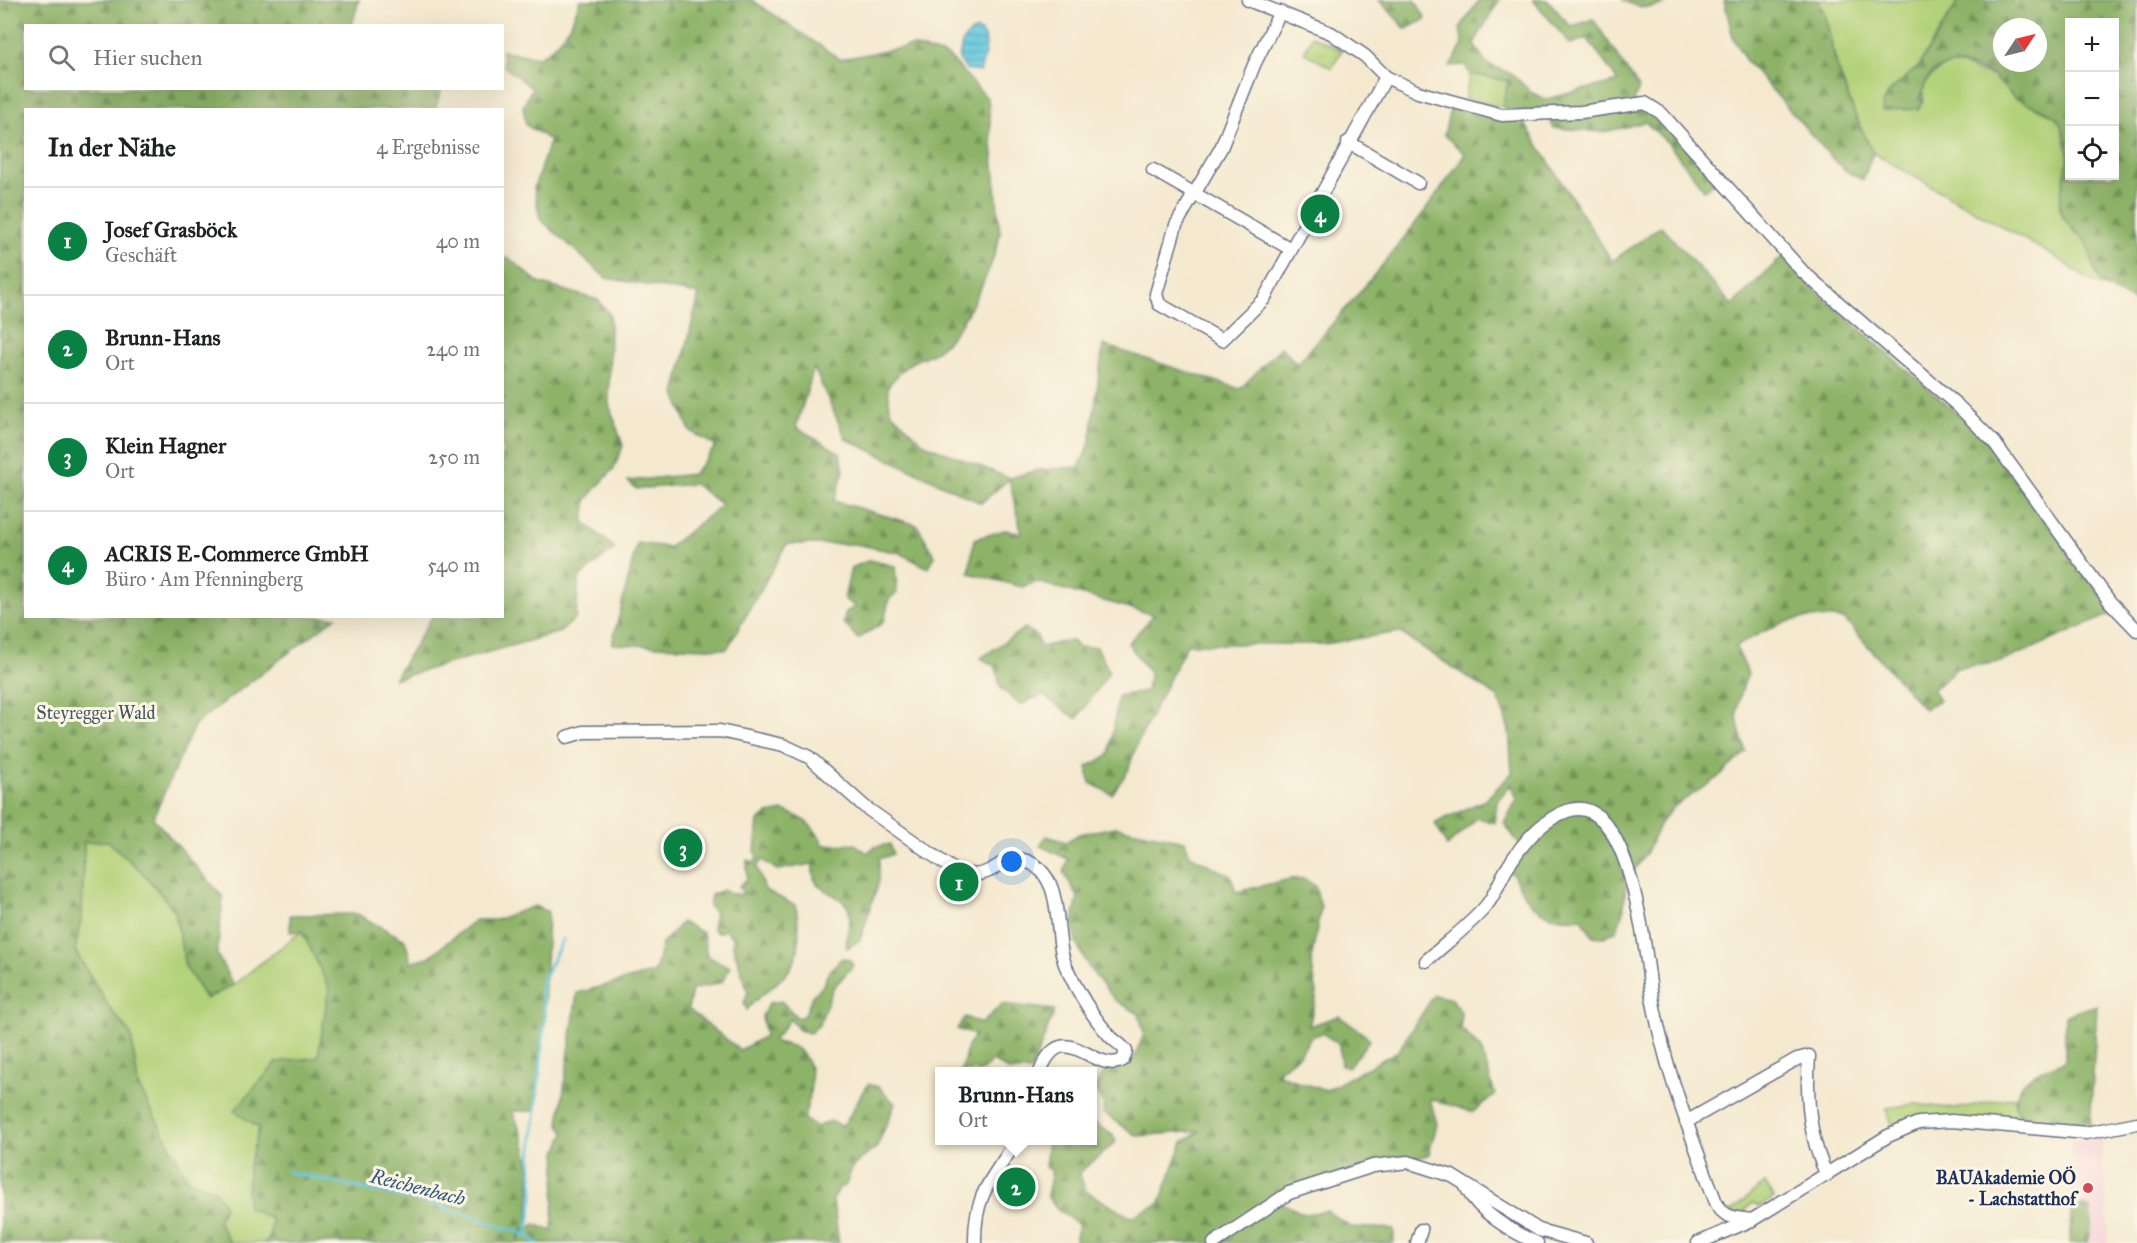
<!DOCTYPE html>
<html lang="de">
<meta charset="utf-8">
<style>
:root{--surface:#fff;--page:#f6f6f6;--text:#202124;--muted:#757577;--line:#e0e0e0;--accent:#0b8043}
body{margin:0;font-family:"IM FELL Great Primer",serif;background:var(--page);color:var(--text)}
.controls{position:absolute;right:18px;top:18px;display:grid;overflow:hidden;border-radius:0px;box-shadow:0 6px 24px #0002}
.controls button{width:54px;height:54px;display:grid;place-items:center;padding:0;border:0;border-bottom:2px solid var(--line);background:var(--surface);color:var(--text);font:30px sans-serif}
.compass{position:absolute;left:1993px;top:18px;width:54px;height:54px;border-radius:50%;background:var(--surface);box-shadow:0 6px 24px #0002;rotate:55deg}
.you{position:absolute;left:1012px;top:862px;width:21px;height:21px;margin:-15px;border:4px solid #fff;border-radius:50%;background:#1a73e8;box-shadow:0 0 0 9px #1a73e833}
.badge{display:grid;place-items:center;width:39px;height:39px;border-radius:50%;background:var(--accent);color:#fff;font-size:20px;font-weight:700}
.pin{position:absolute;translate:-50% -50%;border:3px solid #fff;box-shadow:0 2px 6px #0006}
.popup{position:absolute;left:935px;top:1067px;width:162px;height:78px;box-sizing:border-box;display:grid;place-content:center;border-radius:0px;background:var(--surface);filter:drop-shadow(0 2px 4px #0005);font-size:20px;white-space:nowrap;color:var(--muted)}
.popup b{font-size:22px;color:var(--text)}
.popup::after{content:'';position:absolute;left:50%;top:100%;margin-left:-12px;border:12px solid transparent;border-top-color:var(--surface)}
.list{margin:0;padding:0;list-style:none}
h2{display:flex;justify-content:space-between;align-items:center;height:78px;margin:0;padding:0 24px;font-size:26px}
h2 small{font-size:20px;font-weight:400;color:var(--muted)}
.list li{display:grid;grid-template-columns:39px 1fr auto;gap:18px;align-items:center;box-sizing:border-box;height:108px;padding:0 24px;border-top:2px solid var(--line)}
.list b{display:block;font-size:22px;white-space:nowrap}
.list p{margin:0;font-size:20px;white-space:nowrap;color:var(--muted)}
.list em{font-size:20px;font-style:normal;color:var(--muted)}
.icon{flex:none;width:33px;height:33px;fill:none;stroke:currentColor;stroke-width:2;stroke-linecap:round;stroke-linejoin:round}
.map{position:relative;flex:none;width:2137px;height:1243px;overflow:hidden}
.search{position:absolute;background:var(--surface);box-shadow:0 6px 24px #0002;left:24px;top:24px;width:480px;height:66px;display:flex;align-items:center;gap:15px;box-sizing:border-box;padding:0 21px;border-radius:0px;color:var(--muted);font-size:22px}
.panel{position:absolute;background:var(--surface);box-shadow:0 6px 24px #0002;left:24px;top:108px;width:480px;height:510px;border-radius:0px}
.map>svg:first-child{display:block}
.built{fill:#f6cfd7}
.green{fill:#b2d178;stroke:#66806b;stroke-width:1.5}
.forest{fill:url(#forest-firs);stroke:#547163;stroke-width:1.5;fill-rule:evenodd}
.park{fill:url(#park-tufts);stroke:#66806b;stroke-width:1.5}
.water{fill:url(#water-rules);stroke:#3e7a9e;stroke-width:1.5}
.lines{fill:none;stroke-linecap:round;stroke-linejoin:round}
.stream{stroke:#61c6de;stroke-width:3}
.minor-casing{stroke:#677086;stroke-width:15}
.minor{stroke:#fff;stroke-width:12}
.poi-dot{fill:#d1495b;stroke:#fcf5e5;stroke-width:2}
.labels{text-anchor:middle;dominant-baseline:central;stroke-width:6;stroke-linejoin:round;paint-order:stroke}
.park-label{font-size:18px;fill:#415864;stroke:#fcf5e5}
.poi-label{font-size:18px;font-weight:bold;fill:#1b2f5e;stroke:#fcf5e5;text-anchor:end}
.water-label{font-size:20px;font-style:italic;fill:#2c557e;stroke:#fcf5e5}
</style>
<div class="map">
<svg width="2137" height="1243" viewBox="0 0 2137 1243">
<defs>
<pattern id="forest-firs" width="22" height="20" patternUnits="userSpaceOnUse" patternTransform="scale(1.5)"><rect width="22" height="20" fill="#8db368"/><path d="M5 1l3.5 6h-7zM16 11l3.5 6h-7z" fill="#729259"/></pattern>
<pattern id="park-tufts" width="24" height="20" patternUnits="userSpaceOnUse" patternTransform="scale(1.5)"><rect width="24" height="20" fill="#b2d178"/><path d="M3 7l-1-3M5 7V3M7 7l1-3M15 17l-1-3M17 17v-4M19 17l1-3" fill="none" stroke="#98b46a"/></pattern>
<pattern id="water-rules" width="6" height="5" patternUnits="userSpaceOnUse" patternTransform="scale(1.5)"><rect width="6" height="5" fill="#61c6de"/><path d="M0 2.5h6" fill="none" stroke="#4fa1b7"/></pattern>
</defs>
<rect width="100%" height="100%" fill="#fcf5e5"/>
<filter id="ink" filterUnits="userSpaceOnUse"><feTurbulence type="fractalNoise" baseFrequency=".0167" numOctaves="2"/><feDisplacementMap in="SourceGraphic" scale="12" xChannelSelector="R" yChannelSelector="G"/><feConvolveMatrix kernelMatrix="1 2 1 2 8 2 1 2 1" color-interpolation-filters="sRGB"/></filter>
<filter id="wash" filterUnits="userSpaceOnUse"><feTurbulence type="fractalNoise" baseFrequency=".008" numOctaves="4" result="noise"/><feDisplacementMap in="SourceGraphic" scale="24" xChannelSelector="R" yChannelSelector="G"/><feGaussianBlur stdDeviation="1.35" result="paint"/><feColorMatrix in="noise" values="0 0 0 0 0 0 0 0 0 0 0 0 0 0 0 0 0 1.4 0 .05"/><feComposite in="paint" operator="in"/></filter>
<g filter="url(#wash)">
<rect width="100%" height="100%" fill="#f4e9cf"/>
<polygon class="built" points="2102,1139 2109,1238 2108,1243 2087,1243 2091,1224 2082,1206 2071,1212 2070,1141"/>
<g class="green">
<polygon points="1818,0 1959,0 1918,67 1891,90 1882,103 1918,109 1923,102 1923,89 1928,79 1946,65 1958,64 1993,76 2015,98 2055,116 2062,126 2069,155 2060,200 2074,232 2083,237 2089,248 2095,273 2105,287 2089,280 2057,258 1873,153 1856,117 1837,66 1824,12"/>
<polygon points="1470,74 1508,81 1503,107 1465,99"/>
<polygon points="108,841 144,874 175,911 185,966 206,999 233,985 302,931 329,988 318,1058 277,1062 248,1169 272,1220 269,1239 264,1243 230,1243 218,1221 214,1190 188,1180 138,1085 131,1035 111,1010 75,951 82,914 84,842"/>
<polygon points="2015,1097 2015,1106 2027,1126 1964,1119 1894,1130 1886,1108 1915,1104 1955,1109"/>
<polygon points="1765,1183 1774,1198 1759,1207 1752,1203 1744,1211 1748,1216 1730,1212"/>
</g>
<g class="forest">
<polygon points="0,0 359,0 352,25 26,26 26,88 442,89 435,109 26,110 26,616 336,617 195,724 153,818 223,897 217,954 233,985 206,999 185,966 175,911 144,874 108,841 84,842 82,914 75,951 111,1010 131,1035 138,1085 188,1180 214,1190 225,1205 218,1221 230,1243 0,1243"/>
<path d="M580 0H752L840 59 912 46 948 56 988 99 1000 233C995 264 963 333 936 351 929 356 919 358 911 363 902 368 895 379 888 386L890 411 925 444 1009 478 1038 470 1079 467 1090 443 1103 345 1240 389 1281 347 1297 364C1356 298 1416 228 1465 154L1444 135 1451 105 1523 121 1612 261 1661 226 1732 305 1783 256 1818 293 1982 435 2114 613 2001 662 1957 668 1933 690 1939 700 1924 709 1844 619C1797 613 1776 623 1736 647L1748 673C1735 709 1733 715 1746 752L1715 780 1676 805 1660 823 1647 852 1626 882 1624 908 1617 930 1604 937 1592 936 1582 918C1544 922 1528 907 1513 874L1509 872 1523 849 1504 823 1517 799 1511 784 1497 801 1495 823 1477 818 1447 846 1435 823 1485 800 1512 773 1509 730 1498 697 1399 632 1324 644H1187L1137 744 1128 771 1112 794 1090 783 1087 767 1109 755 1118 696 1146 691 1150 674 1128 643 1154 615 1037 582 1022 587 969 573 974 539 1005 530 1022 534 1009 479 981 503 846 439 814 368 796 427 840 453 844 471 834 501 917 525 935 556 928 568 900 553 855 544H787L727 649 612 644 637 543 669 547 722 505 694 484 636 489 628 481 694 474 716 446 690 431 675 394 699 294 606 278 540 219 534 188 550 140 526 125 523 107 532 88 504 66 502 51 539 57C562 44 572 25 580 0Z"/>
<polygon points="1379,0 1415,0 1426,19 1406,29"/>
<polygon points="1479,0 1499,0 1474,44 1486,63 1513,75 1532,93 1546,99 1618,81 1587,38 1570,44 1533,0 1548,0 1571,27 1593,19 1639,88 1634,100 1639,108 1655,114 1716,181 1704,190 1668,143 1645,122 1605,132 1553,128 1547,112 1508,112 1503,107 1508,81 1470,74 1465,65 1450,66 1463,45 1460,28"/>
<path d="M1623 0H1672C1659 9 1637 10 1623 0Z"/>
<path d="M1724 0H1818C1829 21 1830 44 1837 67 1847 96 1859 126 1873 153L1863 180 1847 172 1832 158 1744 58 1733 38Z"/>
<path d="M1959 0H2137V302C2127 298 2113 293 2105 286 2092 274 2094 259 2087 245 2079 228 2058 225 2060 201 2063 174 2075 154 2061 125 2052 107 2031 108 2016 98 2007 93 2001 82 1993 76 1973 64 1942 57 1927 80 1921 89 1925 100 1918 109L1883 111 1882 103 1891 90 1918 67ZM2070 22H2114V176H2070ZM2002 27H2038V63H2002Z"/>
<polygon points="509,258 539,283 598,300 610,315 609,404 623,446 614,468 587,499 584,522 615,548 579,578 576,618 560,632 394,679 432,617 502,616 502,259"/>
<polygon points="870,560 895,566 897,593 889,599 884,622 858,639 843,623 846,612 855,607 844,599 851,568"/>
<polygon points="1025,628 1037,636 1040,647 1071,640 1078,647 1097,647 1109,672 1077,719 1042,695 1020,705 1000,687 996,667 981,658"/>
<path d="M783 811C804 817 814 826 824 845L855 844 867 853 874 847 890 844 893 854 879 859V881L860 940 847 948C844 933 855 919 847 906 836 890 810 894 813 864L777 870 762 860 757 867 765 890 796 906C800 935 804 960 779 981 768 991 756 998 747 1010L744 1003 748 992 732 943 734 939 725 930 717 933 712 927 715 912 709 906 711 895 723 890 732 894H744L739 886 747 879V860L754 862 757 857 755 852 758 821 768 814Z"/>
<path d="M1116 827 1185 841 1190 855 1231 876 1236 892 1290 879H1305L1315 886 1321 907 1311 960 1317 994 1309 1026 1339 1016 1370 1039 1349 1067 1341 1065 1339 1044 1322 1033 1311 1037 1300 1054 1277 1073 1297 1082 1327 1090 1398 1051 1434 995 1452 999 1461 1012V1028L1481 1049 1495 1094 1473 1112 1430 1099 1437 1124 1429 1154C1414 1162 1396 1156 1380 1160L1274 1199 1304 1214 1327 1211 1351 1227 1394 1229V1243H1076L1077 1224 1056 1208 1047 1196 1052 1171 1045 1167 1048 1141 1092 1140 1093 1123 1112 1134 1116 1142 1079 1173 1086 1191 1130 1217 1159 1204 1183 1142 1200 1131 1137 1136 1103 1113 1104 1102 1095 1091C1102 1067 1112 1066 1134 1058L1144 1034 1139 1014 1115 1000 1090 969 1076 943 1073 921 1078 897 1064 873 1068 859 1040 846 1046 836 1066 842 1079 834Z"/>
<path d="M534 906 548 912 544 1017 536 1111H512C535 1159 531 1176 528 1228L519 1232 518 1243H264L269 1239 272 1220 247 1207 248 1169 259 1128 234 1111 277 1062 318 1057 329 988 302 931 290 932V915L357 914 405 940 411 962 429 957 475 920H496Z"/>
<path d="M682 922 703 933 707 956 730 967 722 982 692 990 688 1009 740 1050 765 1036 762 1016 769 1003 781 1001 798 1018 805 1015 812 996 822 987 829 971 842 958 850 960 853 966 833 988 819 1025 810 1033 799 1030 790 1019 773 1041C779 1044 790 1044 796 1048 820 1066 810 1095 804 1119L816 1127 830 1121 842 1126C854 1113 857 1098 868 1084L879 1087 895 1104 877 1147 853 1166 846 1185 839 1188 833 1200 839 1243H697L691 1236 685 1237 683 1243H519L520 1234 535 1224 552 1231 557 1152 565 1132 559 1124 577 993 655 972 662 944Z"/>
<polygon points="1002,1004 1055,1010 1031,1071 1009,1071 993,1061 981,1071 961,1071 968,1045 975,1035 957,1029 965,1017 981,1024"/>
<path d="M2097 1005 2090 1128 2027 1126 2015 1106C2016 1076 2041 1071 2065 1061V1015Z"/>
<polygon points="2082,1206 2090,1209 2091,1224 2087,1243 2070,1243 2071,1212"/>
</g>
<polygon class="park" points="1312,36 1342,50 1332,68 1304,53"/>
<path class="water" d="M977 30C993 39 983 58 980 72L967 70 959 60C961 44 962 36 977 30Z"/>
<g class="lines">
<g class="stream">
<polyline points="288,1172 437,1205 527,1235 537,1243"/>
<polyline points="527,1235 533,1197 531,1159 545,1016 541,984 563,939"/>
</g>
</g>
</g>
<g filter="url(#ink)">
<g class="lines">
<g class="minor-casing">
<g id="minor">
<polyline points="1248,0 1331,33 1365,56 1386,77 1418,92 1443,99 1502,115 1581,112 1645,103 1661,113 1803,272 1957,405 1994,442 2110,602 2137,630"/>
<polyline points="1280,12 1254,65 1221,148 1176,225 1156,294 1159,304 1222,340 1264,299 1386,77"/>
<polyline points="1348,142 1418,183"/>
<polyline points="1153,170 1289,248"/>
<path d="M567 737 583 732 720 731 783 745 809 757 865 807 954 870C996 887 999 849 1027 861 1068 879 1051 935 1067 969 1078 992 1092 1016 1109 1035 1114 1041 1121 1044 1126 1051L1123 1060C1094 1076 1063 1013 1040 1072"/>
<path d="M1426 961C1446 943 1469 926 1486 906 1495 895 1499 882 1506 870 1520 846 1540 821 1567 811 1630 788 1646 955 1651 991 1655 1014 1660 1036 1666 1058 1679 1106 1698 1153 1715 1200 1722 1218 1735 1218 1752 1220"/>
<path d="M1686 1122 1797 1059 1809 1056C1806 1095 1809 1139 1827 1175"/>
<path d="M1466 1187C1478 1212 1512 1232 1537 1243"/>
<path d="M975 1243C974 1193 992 1180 1017 1140"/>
<polyline points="1214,1243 1289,1193 1373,1166 1408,1162 1452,1176 1539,1230 1586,1243"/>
<polyline points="1417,1243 1421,1230"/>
<polyline points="1698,1243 1752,1220 1888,1136 1918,1123 1952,1121 2086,1133 2137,1123"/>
</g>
</g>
<use href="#minor" class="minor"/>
</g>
</g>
<circle class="poi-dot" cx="2088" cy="1188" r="6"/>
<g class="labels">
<g class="park-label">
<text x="96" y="713">Steyregger Wald</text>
</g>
<g class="poi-label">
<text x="2076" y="1178">BAUAkademie OÖ<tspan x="2076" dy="21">- Lachstatthof</tspan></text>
</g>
<g class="water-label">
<text transform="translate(418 1187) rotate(14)">Reichenbach</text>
</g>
</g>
</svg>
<div class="controls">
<button>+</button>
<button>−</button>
<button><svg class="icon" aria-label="locate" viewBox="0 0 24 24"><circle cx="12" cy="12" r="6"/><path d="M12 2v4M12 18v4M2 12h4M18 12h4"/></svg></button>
</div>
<svg class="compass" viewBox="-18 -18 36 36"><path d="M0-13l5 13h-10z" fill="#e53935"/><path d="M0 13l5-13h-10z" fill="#757577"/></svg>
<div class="you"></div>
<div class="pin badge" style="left:959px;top:882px">1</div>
<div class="pin badge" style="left:1016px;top:1187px">2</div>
<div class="popup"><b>Brunn-Hans</b>Ort</div>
<div class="pin badge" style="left:683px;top:848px">3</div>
<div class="pin badge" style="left:1320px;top:214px">4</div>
<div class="search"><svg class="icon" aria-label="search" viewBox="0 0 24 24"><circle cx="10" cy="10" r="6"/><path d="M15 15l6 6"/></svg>Hier suchen</div>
<section class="panel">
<h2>In der Nähe<small>4 Ergebnisse</small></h2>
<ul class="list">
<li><span class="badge">1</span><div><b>Josef Grasböck</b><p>Geschäft</p></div><em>40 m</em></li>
<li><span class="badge">2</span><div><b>Brunn-Hans</b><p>Ort</p></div><em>240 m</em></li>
<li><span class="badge">3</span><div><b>Klein Hagner</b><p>Ort</p></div><em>250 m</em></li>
<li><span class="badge">4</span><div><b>ACRIS E-Commerce GmbH</b><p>Büro · Am Pfenningberg</p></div><em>540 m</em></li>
</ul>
</section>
</div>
